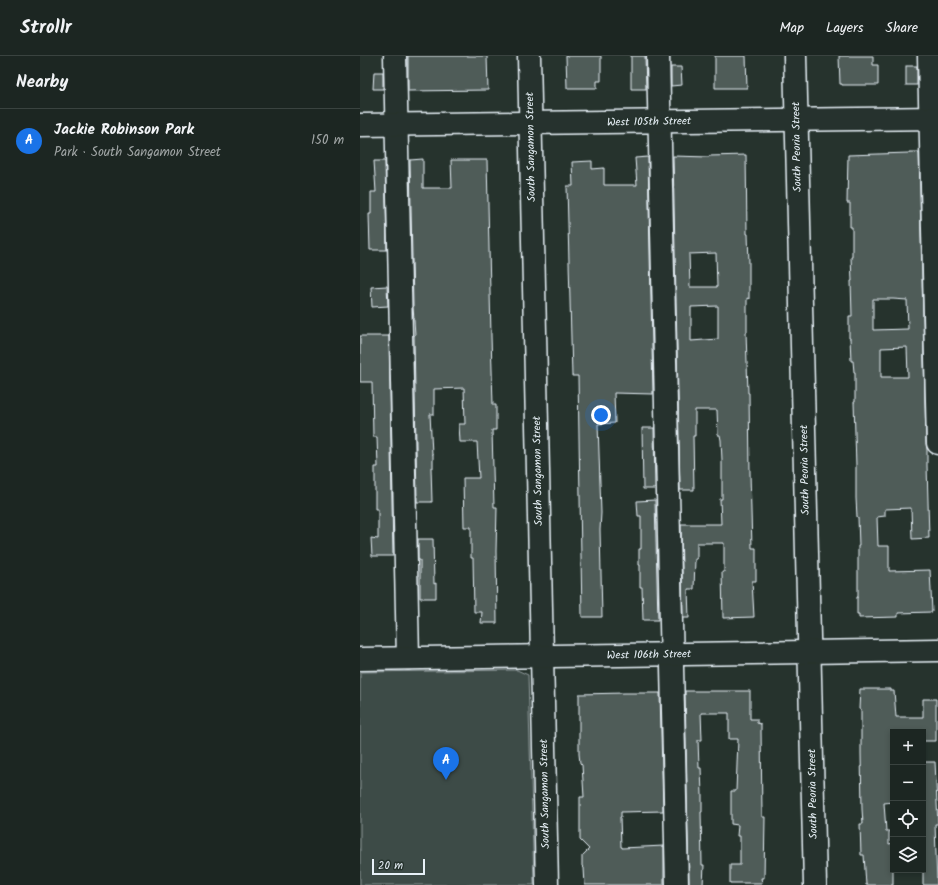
<!DOCTYPE html>
<meta charset="utf-8">
<style>
:root{--surface:#1c2622;--page:#252e2a;--text:#f1f3f6;--muted:#a0a5a5;--line:#3a4340;--accent:#1a73e8}
body{margin:0;font-family:Kalam,sans-serif;background:var(--page);color:var(--text)}
.controls{position:absolute;right:12px;bottom:12px;display:grid;overflow:hidden;border-radius:0px;box-shadow:0 2px 6px #0003}
.controls button{width:36px;height:36px;display:grid;place-items:center;padding:0;border:0;border-bottom:1px solid var(--line);background:var(--surface);color:var(--text);font:20px sans-serif}
.scale{position:absolute;left:12px;bottom:10px;width:53px;box-sizing:border-box;padding-left:4px;border:2px solid #e8f1f8;border-top:0;font-size:11px;line-height:14px;white-space:nowrap;color:#e8f1f8;-webkit-text-stroke:3px #26332d;paint-order:stroke}
.you{position:absolute;left:241px;top:359px;width:14px;height:14px;margin:-10px;border:3px solid #fff;border-radius:50%;background:#1a73e8;box-shadow:0 0 0 6px #1a73e833}
.badge{display:grid;place-items:center;width:26px;height:26px;border-radius:50%;background:var(--accent);color:#fff;font-size:13px;font-weight:700}
.pin{position:absolute;translate:-50% -33px;filter:drop-shadow(0 1px 2px #0008)}
.pin::after{content:'';position:absolute;top:21px;width:14px;height:12px;background:inherit;clip-path:polygon(0 0,100% 0,50% 100%)}
.list{margin:0;padding:0;list-style:none}
h2{display:flex;justify-content:space-between;align-items:center;height:52px;margin:0;padding:0 16px;font-size:17px}
h2 small{font-size:13px;font-weight:400;color:var(--muted)}
.list li{display:grid;grid-template-columns:26px 1fr auto;gap:12px;align-items:center;box-sizing:border-box;height:64px;padding:0 16px;border-top:1px solid var(--line)}
.list b{display:block;font-size:15px;white-space:nowrap}
.list p{margin:0;font-size:13px;white-space:nowrap;color:var(--muted)}
.list em{font-size:13px;font-style:normal;color:var(--muted)}
.icon{flex:none;width:22px;height:22px;fill:none;stroke:currentColor;stroke-width:2;stroke-linecap:round;stroke-linejoin:round}
.map{position:relative;flex:none;width:578px;height:829px;overflow:hidden}
header{display:flex;align-items:center;gap:24px;box-sizing:border-box;height:56px;padding:0 20px;background:var(--surface);border-bottom:1px solid var(--line)}
header strong{font-size:19px}
nav{display:flex;gap:22px;margin-inline-start:auto;font-size:14px}
main{display:flex}
aside{flex:1;background:var(--surface)}
.map>svg:first-child{display:block}
.green{fill:#3e4b47;stroke:#939ea0}
.building{fill:#505c59;stroke:#e8f1f8;fill-rule:evenodd}
.lines{fill:none;stroke-linecap:round;stroke-linejoin:round}
.minor-casing{stroke:#e8f1f8;stroke-width:25}
.minor{stroke:#26332d;stroke-width:22}
.labels{text-anchor:middle;dominant-baseline:central;stroke-width:3;stroke-linejoin:round;paint-order:stroke}
.street-label{font-size:11px;fill:#e8f1f8;stroke:#26332d}
</style>
<header>
<strong>Strollr</strong>
<nav><a>Map</a><a>Layers</a><a>Share</a></nav>
</header>
<main>
<aside>
<h2>Nearby<small></small></h2>
<ul class="list">
<li><span class="badge">A</span><div><b>Jackie Robinson Park</b><p>Park · South Sangamon Street</p></div><em>150 m</em></li>
</ul>
</aside>
<div class="map">
<svg width="578" height="829" viewBox="0 0 578 829">
<rect width="100%" height="100%" fill="#26332d"/>
<filter id="ink" filterUnits="userSpaceOnUse"><feTurbulence type="fractalNoise" baseFrequency=".025" numOctaves="2"/><feDisplacementMap in="SourceGraphic" scale="8" xChannelSelector="R" yChannelSelector="G"/><feConvolveMatrix kernelMatrix="1 2 1 2 8 2 1 2 1" color-interpolation-filters="sRGB"/></filter>
<g filter="url(#ink)">
<polygon class="green" points="157,614 168,619 174,829 0,829 0,616"/>
<g class="building">
<polygon points="48,0 127,0 128,34 48,35"/>
<polygon points="206,0 241,0 241,25 237,25 237,32 207,32"/>
<polygon points="271,0 285,0 286,33 271,33"/>
<polygon points="355,0 386,0 387,32 355,32"/>
<polygon points="479,0 513,0 513,9 518,9 518,29 482,29 482,28 480,28"/>
<rect x="546" y="10" width="11" height="19"/>
<polygon points="311,11 321,11 322,29 311,30"/>
<polygon points="14,16 23,16 23,33 13,33"/>
<path d="M549 96H559L566 387 567 393V409L569 482 552 483 551 452 525 453V460L517 461 518 490H529V515L570 514 572 556 538 557V561L499 562V558H497V541H498V490H499L498 461H497L496 442V410L494 346H495V316H494L493 305H491L490 282H489V260H492L491 225H492L491 201H492V171H490V147H487L488 99 549 97ZM513 243H533L547 244 548 273 513 274ZM547 291 548 321H521V292Z"/>
<path d="M386 99 387 178H388L389 207V243L387 242V276H386L388 337H389L390 417 392 492H396V525H392L394 561 363 562 362 516H364V487H337V503H335L334 533H328L329 562H323L321 468H361L360 443H362V404L361 384 360 379H358L357 354H335V380H333L334 434H320L313 100 349 101V100ZM356 197 357 231H330L329 198ZM358 250V283L331 285V251Z"/>
<polygon points="288,101 293,338 254,337 255,367 238,368 241,457 240,474 242,561 222,561 218,320 212,320 207,130 213,130 212,106 232,105 232,113 244,112 244,129 277,129 275,102"/>
<polygon points="63,103 63,132 92,132 91,104 127,104 131,280 133,349 136,349 136,374 132,374 134,451 137,451 136,495 137,567 121,567 122,556 114,556 113,502 111,502 111,471 104,471 103,422 119,422 117,386 100,386 99,368 105,368 104,332 74,333 74,358 70,358 72,398 73,398 73,412 71,412 72,446 57,446 54,279 55,279 53,250 50,104"/>
<polygon points="14,105 25,105 27,194 10,194 9,158 11,158 11,136 16,136"/>
<polygon points="27,230 28,250 12,251 11,231"/>
<polygon points="0,280 29,280 33,500 12,500 11,482 18,483 18,453 15,453 15,411 18,411 17,381 13,381 12,326 0,326"/>
<polygon points="282,372 294,372 295,433 283,433"/>
<polygon points="295,444 298,564 283,564 282,531 280,531 280,509 279,509 279,493 281,493 281,460 278,460 277,445"/>
<polygon points="58,483 73,483 74,528 76,527 76,542 60,542 60,504 58,504"/>
<polygon points="500,633 531,633 531,635 534,635 536,661 563,661 563,643 576,643 576,685 563,685 563,676 533,676 533,746 524,747 526,775 529,775 529,788 533,787 533,829 506,829 504,799 501,799 500,768 503,768 502,753 501,697 501,654 499,653"/>
<polygon points="325,635 390,635 390,663 397,663 397,667 401,668 401,673 402,761 405,761 404,822 401,822 402,827 370,827 370,809 380,809 380,780 377,780 378,769 371,768 371,735 376,735 378,683 369,683 369,657 341,657 342,684 338,684 339,712 341,712 342,739 342,756 341,756 342,809 344,809 343,829 329,828"/>
<polygon points="265,637 300,637 303,755 261,756 261,761 260,761 261,791 262,791 262,792 304,790 304,829 225,829 224,812 222,810 222,800 229,793 220,784 220,741 224,741 222,709 220,707 219,698 219,638"/>
<polygon points="563,706 575,706 578,768 575,768 577,829 563,829"/>
</g>
<g class="lines">
<g class="minor-casing">
<g id="minor">
<polyline points="35,0 48,602"/>
<polyline points="169,0 187,829"/>
<polyline points="298,0 317,829"/>
<polyline points="435,0 455,829"/>
<polyline points="569,0 578,387"/>
<polyline points="0,69 578,62"/>
<polyline points="0,603 578,594"/>
</g>
</g>
<use href="#minor" class="minor"/>
</g>
</g>
<g class="labels">
<g class="street-label">
<text transform="translate(289 66) rotate(-1)">West 105th Street</text>
<text transform="translate(171 91) rotate(-91)">South Sangamon Street</text>
<text transform="translate(437 91) rotate(-91)">South Peoria Street</text>
<text transform="translate(445 414) rotate(-91)">South Peoria Street</text>
<text transform="translate(178 415) rotate(-91)">South Sangamon Street</text>
<text transform="translate(289 599) rotate(-1)">West 106th Street</text>
<text transform="translate(185 738) rotate(-91)">South Sangamon Street</text>
<text transform="translate(453 738) rotate(-91)">South Peoria Street</text>
</g>
</g>
</svg>
<div class="controls">
<button>+</button>
<button>−</button>
<button><svg class="icon" aria-label="locate" viewBox="0 0 24 24"><circle cx="12" cy="12" r="6"/><path d="M12 2v4M12 18v4M2 12h4M18 12h4"/></svg></button>
<button><svg class="icon" aria-label="layers" viewBox="0 0 24 24"><path d="M12 4l9 5-9 5-9-5zM3 14l9 5 9-5"/></svg></button>
</div>
<div class="scale">20 m</div>
<div class="you"></div>
<div class="pin badge" style="left:86px;top:724px">A</div>
</div>
</main>
